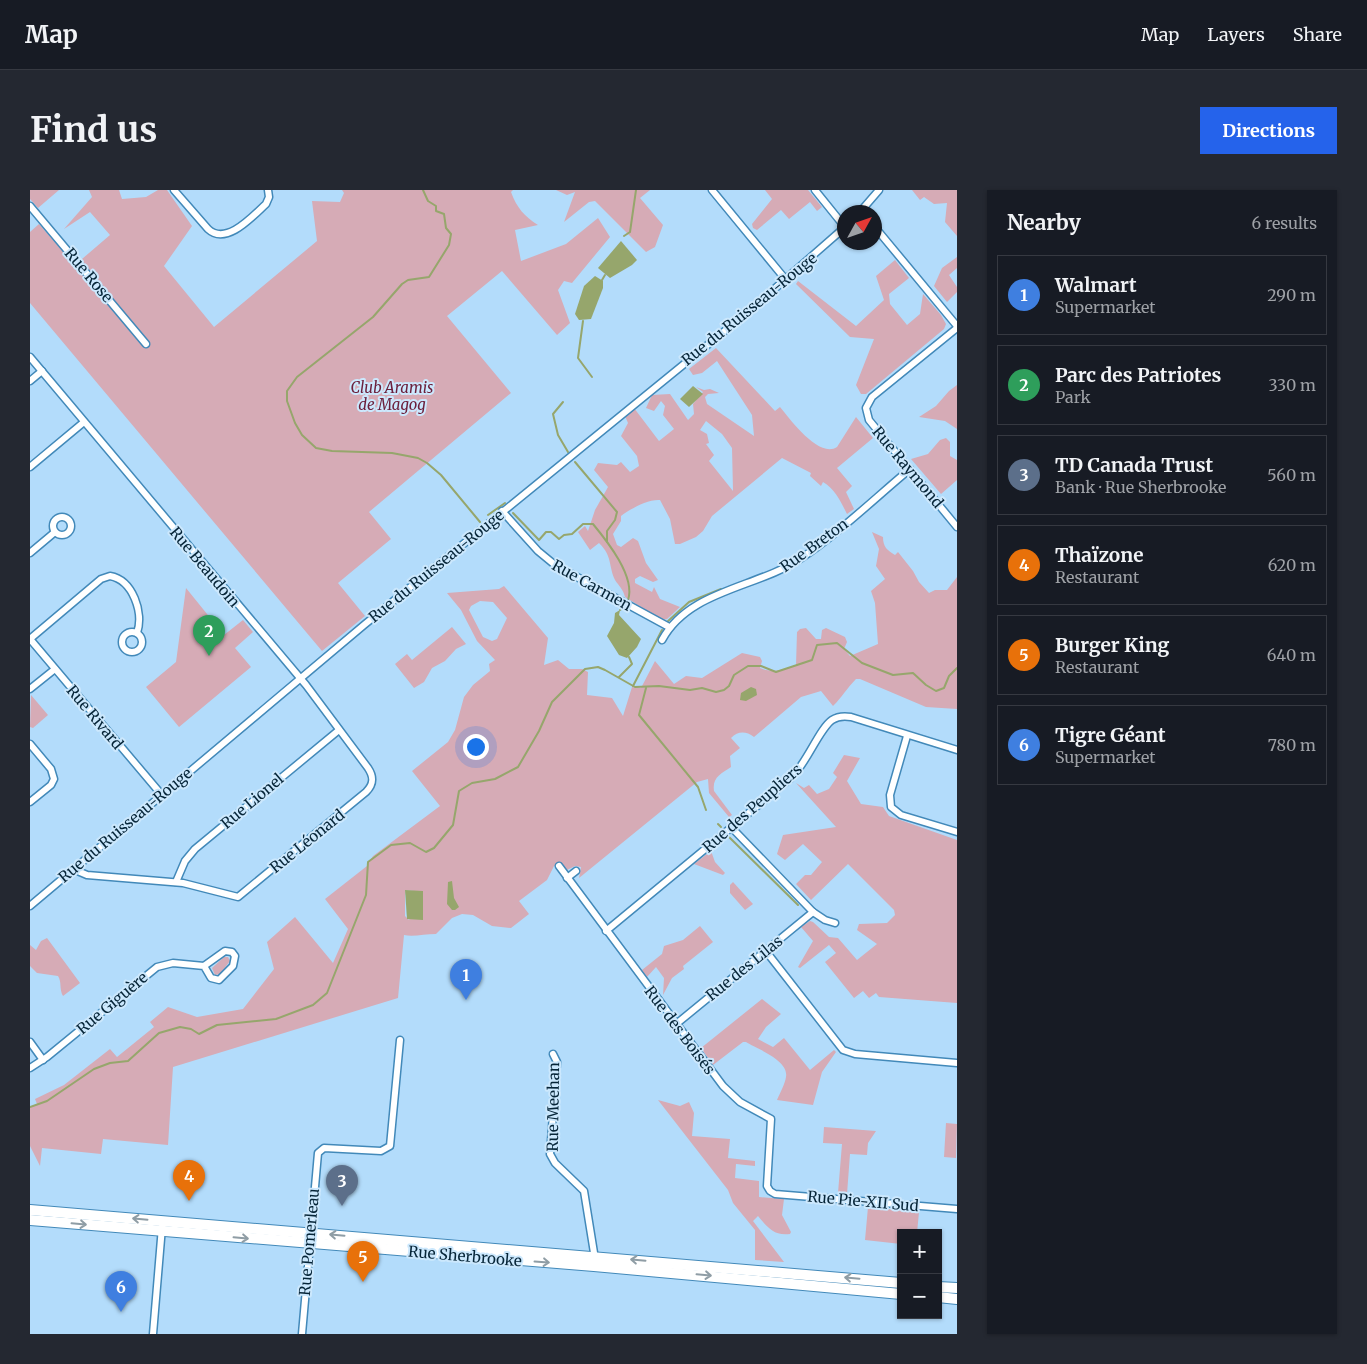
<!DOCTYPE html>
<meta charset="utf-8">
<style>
:root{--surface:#171b24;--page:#242831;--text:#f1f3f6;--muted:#9ea1a6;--line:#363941;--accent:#2563eb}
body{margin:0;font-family:Merriweather,serif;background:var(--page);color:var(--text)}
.controls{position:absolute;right:15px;bottom:15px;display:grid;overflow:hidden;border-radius:0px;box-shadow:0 1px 4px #0004}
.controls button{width:45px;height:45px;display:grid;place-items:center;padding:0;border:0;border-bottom:1px solid var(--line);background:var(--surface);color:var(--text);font:25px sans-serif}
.compass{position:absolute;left:807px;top:15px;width:45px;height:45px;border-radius:50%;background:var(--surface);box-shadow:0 1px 4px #0004;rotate:50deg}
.you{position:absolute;left:445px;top:556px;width:18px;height:18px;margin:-12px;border:4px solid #fff;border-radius:50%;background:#1a73e8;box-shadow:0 0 0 8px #1a73e833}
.badge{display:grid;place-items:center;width:32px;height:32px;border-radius:50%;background:var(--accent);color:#fff;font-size:16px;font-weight:700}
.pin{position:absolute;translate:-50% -41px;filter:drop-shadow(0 1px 2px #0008)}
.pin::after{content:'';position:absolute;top:26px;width:18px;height:15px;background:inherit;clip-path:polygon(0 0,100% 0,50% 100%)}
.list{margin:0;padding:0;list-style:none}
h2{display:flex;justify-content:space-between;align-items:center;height:65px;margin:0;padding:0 20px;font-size:21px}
h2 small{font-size:16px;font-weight:400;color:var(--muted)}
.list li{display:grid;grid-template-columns:32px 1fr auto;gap:15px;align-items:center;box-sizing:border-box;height:80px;margin:0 10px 10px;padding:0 10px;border:1px solid var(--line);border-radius:0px}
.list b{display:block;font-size:19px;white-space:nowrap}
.list p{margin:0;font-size:16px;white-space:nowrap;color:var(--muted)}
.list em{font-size:16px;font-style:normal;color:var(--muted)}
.map{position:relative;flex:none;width:927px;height:1144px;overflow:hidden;border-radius:0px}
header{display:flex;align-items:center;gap:30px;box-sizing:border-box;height:70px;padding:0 25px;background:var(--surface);border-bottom:1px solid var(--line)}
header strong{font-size:24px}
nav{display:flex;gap:28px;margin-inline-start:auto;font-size:18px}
.intro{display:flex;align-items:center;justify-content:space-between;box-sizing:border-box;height:120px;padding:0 30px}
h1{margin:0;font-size:35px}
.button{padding:12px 22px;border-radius:0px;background:var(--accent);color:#fff;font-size:18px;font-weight:700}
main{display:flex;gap:30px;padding:0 30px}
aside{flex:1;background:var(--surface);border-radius:0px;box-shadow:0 1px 4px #0004}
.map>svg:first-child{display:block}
.green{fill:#d6abb6;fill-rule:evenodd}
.water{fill:#96a66c}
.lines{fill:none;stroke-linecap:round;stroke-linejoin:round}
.stream{stroke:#96a66c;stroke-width:2}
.street-casing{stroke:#4289b9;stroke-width:9}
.primary-casing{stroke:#4289b9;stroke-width:12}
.street{stroke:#fff;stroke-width:6}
.primary{stroke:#fff;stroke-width:10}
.oneway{stroke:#8f9da5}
.labels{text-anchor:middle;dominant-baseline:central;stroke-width:4;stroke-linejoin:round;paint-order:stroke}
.street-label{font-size:15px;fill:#062538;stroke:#cce8fd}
.park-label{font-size:15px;font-style:italic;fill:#6c203c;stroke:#cce8fd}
</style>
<header>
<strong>Map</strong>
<nav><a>Map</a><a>Layers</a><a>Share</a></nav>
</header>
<div class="intro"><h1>Find us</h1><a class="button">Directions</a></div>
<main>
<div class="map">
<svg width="927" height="1144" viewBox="0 0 927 1144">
<rect width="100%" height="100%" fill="#b3dcfb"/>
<g class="green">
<polygon points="0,0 29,0 8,18 0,9"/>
<path d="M59 0H89L92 9 116 7 128 0H137L162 36 134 76 184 137 287 51 282 11 310 12 314 3 312 0H483L481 2C487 18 494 26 508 35L485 40 491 71 536 54 568 28 580 47 542 93 534 91 528 100 540 133 527 145 472 81 417 126 481 203 339 322 361 349 308 393 335 426 292 461 0 113V42L9 34 45 75 80 45 60 22 34 39 62 7Z"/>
<polygon points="526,0 620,0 610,8 633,35 625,57 616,62 565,11 559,12 534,32 545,2 537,5"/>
<polygon points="735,0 778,0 792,17 787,21 780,12 759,29 751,20 727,40 723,38 722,34 742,9"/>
<polygon points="882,0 927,0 927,46 915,32 917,13 904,14 894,7 890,10"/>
<polygon points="927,67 927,78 919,85 927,97 927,102 917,112 904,96 912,78"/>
<polygon points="865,70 879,88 859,104 860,114 877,135 890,124 893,104 911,125 916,134 914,139 836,204 831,204 826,195 844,149 820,147 766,94 768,91 826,136 854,110 846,86"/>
<path d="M686 158 745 221 750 217C760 229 789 269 807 257L826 227 843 248 807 278 822 296 816 302 824 319 817 324C811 312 805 299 793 292L791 296 780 286 781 283 752 268 682 326 673 341 666 347 650 354H645L640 329 630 310C618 309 600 319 591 326V331L583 344 587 355 591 357 603 348 608 351 616 373 628 390 623 392 610 386 605 389V393L622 402 624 397 630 409 650 417 637 429 632 430 595 407C593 399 589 396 585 390 578 375 583 367 569 353L560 360 548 342 555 336 558 341 565 320 578 297 564 280 568 273 587 275 591 272 600 282 609 276 607 266 591 246 598 233 595 226 604 218 629 251 644 239 633 225 635 216 631 211 624 221 616 218 622 205 640 204 658 230 664 224 663 214 673 202 666 197 674 200 680 199 689 203 678 204 675 207 677 214 724 246 722 225 687 171 672 183 663 185 659 179ZM676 231 692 244 702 258 703 301 679 271 684 265 676 254 679 253 677 244 670 240Z"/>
<polygon points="927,195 927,239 915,231 889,227 906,216 919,201"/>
<polygon points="916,248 920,252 920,266 927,270 927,290 911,304 881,269 898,264 910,250"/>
<path d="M842 342 853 347C853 357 857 360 865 365L868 362 883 381 889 392 899 403 905 400H917L927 387V519L896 517 830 489H826C817 498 812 507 803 516L791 501 771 507 724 547C716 541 708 541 701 548L710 558 700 566 701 577C691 584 682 587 684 601L702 625 699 627 679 603 678 589 667 592 549 688 551 677 545 676 537 680 530 672 524 676 517 690 489 711 499 724 481 738 462 736 443 725 432 724 422 728 406 744C395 744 383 747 374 745L368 808 143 877 138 955 73 949 71 964 12 958 10 976 0 956V917L7 914 5 909 34 895 80 859 87 867 124 837 120 832 138 817 167 827 213 819 244 779 237 752 265 727 303 773 318 739 295 709 337 676 343 666 410 616 382 581 418 552 425 540 434 507 443 495 460 481 459 474 465 470 447 451 431 420 417 403 469 399 474 396 518 448 514 475 528 470 539 479H552L558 482 557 505 582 508 593 526 602 497 611 498 625 471 644 494 656 486 672 488 712 463 730 467 732 471 730 478C744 484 753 479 766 475L767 442 770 439 776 438 786 449H791L792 440 796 438 815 447 817 452 814 459 820 466 848 454 845 413 841 401 855 389 846 376 849 359ZM450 411 463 412 477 428 467 449 462 451 453 447 439 420 441 416ZM375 700 393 702 379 730 375 726Z"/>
<polygon points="156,398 194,445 213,430 223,442 205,458 221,477 149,537 116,497 146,472"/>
<polygon points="422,437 436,454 426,459 415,471 402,478 394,492 384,498 365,474 377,464 382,470"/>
<polygon points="1,505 18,525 3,538 0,537"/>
<polygon points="814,565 830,568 817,591 831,614 853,617 859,626 927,650 927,813 849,807 846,803 839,808 833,801 824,808 795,772 806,763 799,755 770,778 768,777 783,751 771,737 780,731 783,732 799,747 808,748 827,770 847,754 827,740 829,734 857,733 865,725 864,720 818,674 781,710 766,694 775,685 781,685 792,672 773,654 755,670 747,664 753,645 806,637 766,593 774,598 779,595 787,604 799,599 807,587 803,583"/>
<polygon points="681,661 685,672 695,683 693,685 664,674"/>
<polygon points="703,692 723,714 715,720 700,703 700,695"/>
<polygon points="670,736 683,752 653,776 654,779 642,788 633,805 634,788 626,777 617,787 612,780 632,764 634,756 653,750"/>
<path d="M17 748 50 793 33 806C29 799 32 792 28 786L7 783 0 776V755L6 760 11 751Z"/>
<polygon points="194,767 198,767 200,771 190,784 185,785 182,778"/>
<path d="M732 809 751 824 736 837 728 849 743 857 754 848 780 880 804 860 806 862 792 882 783 915 747 910C750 903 755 894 756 887 759 870 727 859 716 852H713L683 875 671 858Z"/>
<path d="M628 910 650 916 659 912 664 923 662 946 700 949 698 968 725 971V976L706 974 705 988 729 991V1007L754 1009 752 1025 761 1042 760 1044C744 1046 738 1038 728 1026L723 1031 754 1072 725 1070V1040L703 1013 698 1000Z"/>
<polygon points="916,933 927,934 926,968 914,967"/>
<polygon points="794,937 846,941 838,953 837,965 820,964 817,1004 808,1003 812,954 793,953"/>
<polygon points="838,1017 889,1022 887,1043 871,1043 871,1054 835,1050"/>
</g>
<g class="water">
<polygon points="591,51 607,70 602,75 580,88 568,78"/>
<polygon points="565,86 573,91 573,98 561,129 549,130 545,124 554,96"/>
<polygon points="663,196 673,204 659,217 650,209"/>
<polygon points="590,420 589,425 611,449 607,457 597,468 589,465 577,446 584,433 585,423"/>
<polygon points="721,497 726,499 727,505 716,511 710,510 711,503"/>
<polygon points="422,691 424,708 429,717 425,720 422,720 417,714 418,692"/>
<polygon points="375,700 393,701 393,730 377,729"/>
</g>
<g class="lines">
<g class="stream">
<polyline points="393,0 398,11 406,16 406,21 414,24 416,38 421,44 419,55 399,87 378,90 372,94 343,127 267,187 257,201 257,211 265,233 272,245 286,258 302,261 362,263 388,268 397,273 411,285 450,332"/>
<polyline points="594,46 600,42 606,0"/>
<polyline points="572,90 575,85"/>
<polyline points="553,131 548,168 562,187"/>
<polyline points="533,212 523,224 528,245 538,262"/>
<polyline points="545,272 587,322 585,330 577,341 577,352"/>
<path d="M483 323 509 350 516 342H521L529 349 534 345 542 344 553 334H563C577 351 606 387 598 410"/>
<polyline points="458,325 475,313"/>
<polyline points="590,420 593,418"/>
<polyline points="637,432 659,412 691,399"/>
<polyline points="589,487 602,474 599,467"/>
<polyline points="603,496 632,440"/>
<polyline points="616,498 609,525 668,597 676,620"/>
<polyline points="688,634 691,637"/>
<polyline points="699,647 768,715"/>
<polyline points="0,917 17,911 64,879 80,873 98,871 129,843 150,837 161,839 169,844 187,835 246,829 283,815 297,803 336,705 338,672 361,655 380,653 396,662 404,658 423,635 429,601 442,593 465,589 488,577 509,541 522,512 555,479 568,477 575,480 605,497 629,496 660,500 672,498 686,502 694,500 699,496 704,485 718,476 731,476 746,482 782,470 787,455 807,453 832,473 863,485 883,483 896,495 906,501 914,498 919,486 927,478"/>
</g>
<g class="street-casing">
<g id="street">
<path d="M144 0 178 39C196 56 222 27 236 14L239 7 238 0"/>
<polyline points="682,0 756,90"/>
<polyline points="785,0 814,36"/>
<polyline points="0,16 116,154"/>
<polyline points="830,22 849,0"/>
<polyline points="844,36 927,136"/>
<polyline points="927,138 842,207 836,218 839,230 927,337"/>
<path d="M0 167 276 495 338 578C344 587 344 594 336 602L208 707 153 693 57 685 43 679"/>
<polyline points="0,191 12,181"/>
<polyline points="0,277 54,232"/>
<polyline points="472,321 508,361 525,375 639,437"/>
<circle cx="32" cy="336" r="9"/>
<polyline points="0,363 25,342"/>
<circle cx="102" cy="452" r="10"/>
<polyline points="0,449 131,604"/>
<path d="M0 449 71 389 80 386C103 390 114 423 107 443"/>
<path d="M632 450C659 400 726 398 770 369 809 343 844 309 880 279"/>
<polyline points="0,499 25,479"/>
<polyline points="877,546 860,605 861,617 871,625 927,642"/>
<polyline points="0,554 21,579 24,589 21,595 0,612"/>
<polyline points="701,637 783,722 795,730 805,733"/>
<polyline points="529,676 693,896 710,912 741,929 737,996 740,1001 745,1004 927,1019"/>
<polyline points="537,688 546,681"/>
<polyline points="146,692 155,671 165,659 309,540"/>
<polyline points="0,716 334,435 718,122 814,38"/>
<path d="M576 741 761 588C777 573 789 539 802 530 808 526 815 526 821 527L927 560"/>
<polyline points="735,760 813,860 825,864 927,873"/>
<polyline points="645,835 783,722"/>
<polyline points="0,852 13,870"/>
<polyline points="523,864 527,872 520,964 525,973 554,1001 565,1069"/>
<polyline points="0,878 17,867 127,777 143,773 174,776 195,761 202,762 205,766 203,776 189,790 181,788 174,776"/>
<polyline points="123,1144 132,1037"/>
<polyline points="272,1144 288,963 294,958 351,961 360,956 370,850"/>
</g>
</g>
<g class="primary-casing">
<g id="primary">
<polyline points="0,1020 871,1093"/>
<polyline points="0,1030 564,1076 871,1104"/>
<polyline points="908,1097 927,1098"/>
<polyline points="908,1107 927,1109"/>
</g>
</g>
<use href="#street" class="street"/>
<use href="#primary" class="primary"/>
</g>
<defs><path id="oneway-shaft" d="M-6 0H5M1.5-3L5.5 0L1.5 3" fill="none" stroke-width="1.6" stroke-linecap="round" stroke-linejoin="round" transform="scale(1.25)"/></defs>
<g class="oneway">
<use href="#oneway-shaft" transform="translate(110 1029) rotate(-175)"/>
<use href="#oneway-shaft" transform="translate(49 1034) rotate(5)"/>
<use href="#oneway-shaft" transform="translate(307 1045) rotate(-175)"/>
<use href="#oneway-shaft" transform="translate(211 1048) rotate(5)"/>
<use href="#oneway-shaft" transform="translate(608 1070) rotate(-175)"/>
<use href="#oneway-shaft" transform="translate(512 1072) rotate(4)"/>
<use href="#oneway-shaft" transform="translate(674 1085) rotate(5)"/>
<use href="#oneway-shaft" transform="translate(822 1088) rotate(-175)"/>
</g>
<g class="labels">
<g class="street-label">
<text transform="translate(59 85) rotate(50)">Rue Rose</text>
<text transform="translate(719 119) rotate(-39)">Rue du Ruisseau-Rouge</text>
<text transform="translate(878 277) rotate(50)">Rue Raymond</text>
<text transform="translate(784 355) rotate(-36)">Rue Breton</text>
<text transform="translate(406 376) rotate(-39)">Rue du Ruisseau-Rouge</text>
<text transform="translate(175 377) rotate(50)">Rue Beaudoin</text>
<text transform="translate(562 395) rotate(29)">Rue Carmen</text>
<text transform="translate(65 527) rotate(50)">Rue Rivard</text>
<text transform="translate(222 611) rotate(-40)">Rue Lionel</text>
<text transform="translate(722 618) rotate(-41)">Rue des Peupliers</text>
<text transform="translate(95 635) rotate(-40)">Rue du Ruisseau-Rouge</text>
<text transform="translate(277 651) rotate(-39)">Rue Léonard</text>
<text transform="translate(714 778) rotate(-39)">Rue des Lilas</text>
<text transform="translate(82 813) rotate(-40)">Rue Giguère</text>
<text transform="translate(650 840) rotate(53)">Rue des Boisés</text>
<text transform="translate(523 917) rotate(-89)">Rue Meehan</text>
<text transform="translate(833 1011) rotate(5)">Rue Pie-XII Sud</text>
<text transform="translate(279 1052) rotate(-85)">Rue Pomerleau</text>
<text transform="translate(435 1066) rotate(5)">Rue Sherbrooke</text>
</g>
<g class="park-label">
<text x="362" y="197">Club Aramis<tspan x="362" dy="17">de Magog</tspan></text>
</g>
</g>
</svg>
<div class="controls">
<button>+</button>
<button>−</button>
</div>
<svg class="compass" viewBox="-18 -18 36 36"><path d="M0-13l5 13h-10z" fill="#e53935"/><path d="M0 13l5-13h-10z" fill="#9ea1a6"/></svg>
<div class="you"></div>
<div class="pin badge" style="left:436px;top:810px;background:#3f7fe0">1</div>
<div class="pin badge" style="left:179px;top:466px;background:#2e9e5b">2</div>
<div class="pin badge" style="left:312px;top:1016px;background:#5c6f8a">3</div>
<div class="pin badge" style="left:159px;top:1011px;background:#e8710a">4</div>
<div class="pin badge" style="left:333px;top:1092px;background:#e8710a">5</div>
<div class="pin badge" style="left:91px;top:1122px;background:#3f7fe0">6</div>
</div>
<aside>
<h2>Nearby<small>6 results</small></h2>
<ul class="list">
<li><span class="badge" style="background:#3f7fe0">1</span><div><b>Walmart</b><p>Supermarket</p></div><em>290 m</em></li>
<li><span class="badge" style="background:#2e9e5b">2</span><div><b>Parc des Patriotes</b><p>Park</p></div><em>330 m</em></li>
<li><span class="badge" style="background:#5c6f8a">3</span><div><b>TD Canada Trust</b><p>Bank · Rue Sherbrooke</p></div><em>560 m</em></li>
<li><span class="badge" style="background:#e8710a">4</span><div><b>Thaïzone</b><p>Restaurant</p></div><em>620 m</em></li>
<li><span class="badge" style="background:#e8710a">5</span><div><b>Burger King</b><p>Restaurant</p></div><em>640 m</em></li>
<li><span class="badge" style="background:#3f7fe0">6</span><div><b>Tigre Géant</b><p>Supermarket</p></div><em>780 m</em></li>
</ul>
</aside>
</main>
